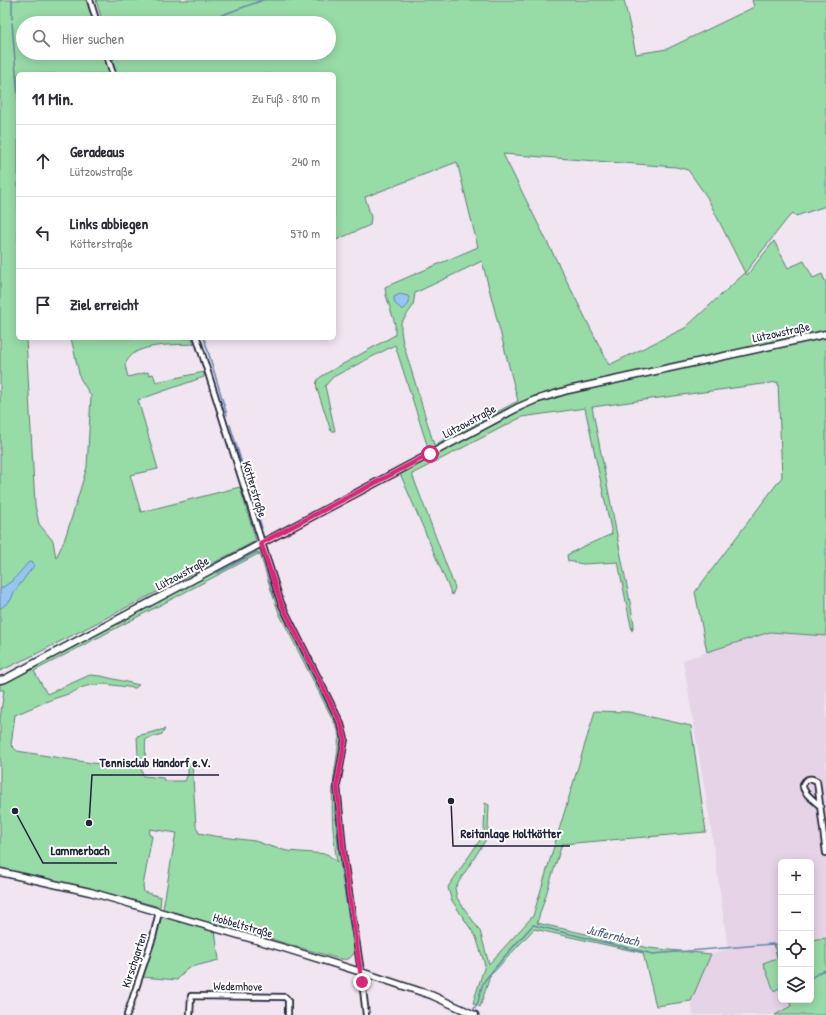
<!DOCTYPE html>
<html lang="de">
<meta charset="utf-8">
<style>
:root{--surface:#fff;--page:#f7f7f7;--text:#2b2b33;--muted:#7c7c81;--line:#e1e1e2}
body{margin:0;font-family:"Patrick Hand",sans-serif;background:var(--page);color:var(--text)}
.controls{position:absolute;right:12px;bottom:12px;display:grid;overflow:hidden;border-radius:6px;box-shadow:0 2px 10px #0003}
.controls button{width:36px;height:36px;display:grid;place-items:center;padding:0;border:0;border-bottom:1px solid var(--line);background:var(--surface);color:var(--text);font:20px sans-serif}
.stop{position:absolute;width:12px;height:12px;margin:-9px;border:3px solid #db2777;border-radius:50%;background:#fff}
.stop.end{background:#db2777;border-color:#fff;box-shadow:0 1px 4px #0008}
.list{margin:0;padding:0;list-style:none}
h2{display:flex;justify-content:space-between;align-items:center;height:52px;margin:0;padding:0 16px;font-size:17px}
h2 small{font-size:13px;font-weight:400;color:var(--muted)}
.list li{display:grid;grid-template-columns:26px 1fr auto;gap:12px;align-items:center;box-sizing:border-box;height:72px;padding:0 16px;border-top:1px solid var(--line)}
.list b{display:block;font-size:15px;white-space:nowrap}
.list p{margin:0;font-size:13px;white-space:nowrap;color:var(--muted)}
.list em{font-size:13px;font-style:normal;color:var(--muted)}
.icon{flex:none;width:22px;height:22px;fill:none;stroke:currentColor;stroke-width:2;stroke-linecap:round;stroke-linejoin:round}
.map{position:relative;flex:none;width:826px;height:1015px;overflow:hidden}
.search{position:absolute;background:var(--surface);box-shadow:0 2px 10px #0003;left:16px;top:16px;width:320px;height:44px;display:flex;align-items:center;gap:10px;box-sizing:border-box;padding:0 14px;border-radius:22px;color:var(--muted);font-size:15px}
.panel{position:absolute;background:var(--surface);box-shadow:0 2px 10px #0003;left:16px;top:72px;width:320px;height:268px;border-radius:6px}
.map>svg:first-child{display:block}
.built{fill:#e6d3e7}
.green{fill:#97dba7;stroke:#5c7e71;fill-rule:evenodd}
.water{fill:#95c6f1;stroke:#6784a8}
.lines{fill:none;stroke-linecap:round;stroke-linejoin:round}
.stream{stroke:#6784a8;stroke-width:1.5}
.minor-casing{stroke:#22223b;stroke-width:8}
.tertiary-casing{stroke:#22223b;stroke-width:9}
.minor{stroke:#fff;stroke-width:4.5}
.tertiary{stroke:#fff;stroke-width:6}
.route{stroke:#db2777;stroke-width:5}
.labels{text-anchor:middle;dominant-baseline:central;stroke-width:4;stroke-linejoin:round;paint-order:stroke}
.street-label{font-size:12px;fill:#22223b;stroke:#fff}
.water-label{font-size:13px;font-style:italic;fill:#4a5b7b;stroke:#fff}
.leader{fill:none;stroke:#22223b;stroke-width:1.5}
.callout-dot{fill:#22223b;stroke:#fff;stroke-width:1.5}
.callout-label{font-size:13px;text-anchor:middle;font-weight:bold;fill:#22223b;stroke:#fff;stroke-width:4;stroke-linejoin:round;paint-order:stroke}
</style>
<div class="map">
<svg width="826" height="1015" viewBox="0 0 826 1015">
<rect width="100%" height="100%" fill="#f0e5f1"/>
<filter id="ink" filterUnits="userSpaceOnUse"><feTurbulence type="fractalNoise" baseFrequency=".025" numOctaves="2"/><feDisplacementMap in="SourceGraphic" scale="8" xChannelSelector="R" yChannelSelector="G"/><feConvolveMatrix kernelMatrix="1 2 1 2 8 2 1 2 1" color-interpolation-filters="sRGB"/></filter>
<g filter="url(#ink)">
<polygon class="built" points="770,632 826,636 826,938 811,940 811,862 781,862 781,944 774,945 777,958 763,963 774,990 781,987 781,1000 789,1000 791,1006 775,1015 693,1015 691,1001 711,954 728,949 710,821 683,660"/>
<g class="green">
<path d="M0 0H87L94 23H23V53H104L110 74H18V338H26L35 505 39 524 53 541 56 558 64 541 70 523 87 467 91 396 80 378 71 338H192L194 344C178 345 141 343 130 357 128 359 126 362 125 365L128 377 148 372 149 375 153 374 156 382 204 372V377L138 400 158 469 130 475 141 512 240 487 256 541 34 655 0 671Z"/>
<path d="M96 0H624L636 54 667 49 754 7 752 0H826V206L796 216 793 213 787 219 745 273 747 275 774 241 788 268 804 261 813 278 822 274 826 283V636L770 632 707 652 695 592 782 477 778 382 592 407 630 602 634 624 632 631 618 562 583 564 568 561 567 555 582 547 612 534 585 408 522 417 412 474 455 588 452 595 399 471 430 454 395 345 333 377 325 386 335 431H331L317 389C315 379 319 378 327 373L395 335V324L386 295 385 287 478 247 457 162 365 197 371 217 370 225 334 241V74H113L112 53H329V23H103ZM503 154 676 167 688 170 707 197 745 273 685 328 609 365ZM482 261 518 401 434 445 403 343 401 331V323L413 306 415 293Z"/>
<path d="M260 549 264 552 281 603 341 724 345 739 337 785V810L341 855 355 952C349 959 350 960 340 959L214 923 219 960 187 968 177 980 142 977 162 915 175 838 177 833 150 829 149 835 152 836 143 886 144 892 161 897 160 907 84 887 0 870V719L4 690H0V684L33 668 255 550ZM258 554 261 557 272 593 279 613 338 730C340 749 334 768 333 787 331 811 333 837 337 862L327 854 287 851 269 846 255 841 214 836 199 833 196 826 192 762H188V774L185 781H165L163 778 143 776 141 767C148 759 144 749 146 739L162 734 165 729 137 736 138 755 135 766 123 768 17 751 11 745 15 715 50 700 71 693 83 687 91 685 105 684 135 688 139 685 101 676 90 675 47 694 34 671Z"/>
<polygon points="595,711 629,712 691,726 706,832 562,844 537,923 648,948 711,954 691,1001 656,1006 643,953 534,929 490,976 480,1007 473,1003 485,965 476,937 451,899 448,887 480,840 484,830 485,803 489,805 488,829 485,841 455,888 457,898 480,931 489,964 533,916"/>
<polygon points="826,938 826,1015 775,1015 791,1006 789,1000 811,1000 811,940"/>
<polygon points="774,944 781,944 781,987 774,991 763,963 777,958"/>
</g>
<g class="water">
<path d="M400 294 408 296C411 302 408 307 402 310 397 304 394 306 394 297Z"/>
<polygon points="29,562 32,562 34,564 33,567 14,592 11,600 1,608 0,608 0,589 12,581"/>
</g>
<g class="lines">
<g class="stream">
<polyline points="12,0 12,19"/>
<polyline points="211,19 263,0"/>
<polyline points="12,23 18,98"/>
<polyline points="201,23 207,21"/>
<polyline points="113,60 115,56 123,53"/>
<polyline points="204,338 227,415"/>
<polyline points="230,425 262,528"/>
<path d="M217 573 253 554C257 552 259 552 262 555L274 594 282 613 336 722 341 735V743L336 780"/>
<polyline points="335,788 335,811 339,854"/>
<polyline points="340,863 351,931"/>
<polyline points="811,978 820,972 826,970"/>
<polyline points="474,1009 478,1002 482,986 485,980 505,956 533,925 653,954 773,944 781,963"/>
</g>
<g class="minor-casing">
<g id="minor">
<polyline points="90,0 97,23"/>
<polyline points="106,53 113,74"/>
<polyline points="197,338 281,603 341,724 345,739 337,785 344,859 361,972 366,1015"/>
<path d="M820 806C814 800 797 789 805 781 809 777 813 779 817 781L826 853"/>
<polyline points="127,1015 153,937 159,912"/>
<polyline points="190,1015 191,996 285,997 288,1000 288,1015"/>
</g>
</g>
<g class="tertiary-casing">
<g id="tertiary">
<polyline points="0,680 5,679 519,407 535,400 568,390 826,334"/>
<polyline points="0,872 90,892 284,948 361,972 431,995 475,1015"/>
</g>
</g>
<use href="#minor" class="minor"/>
<use href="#tertiary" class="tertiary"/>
</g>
</g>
<g class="lines" filter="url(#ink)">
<polyline class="route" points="362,982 344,859 337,785 345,739 341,724 281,603 261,543 430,454"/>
</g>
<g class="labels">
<g class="street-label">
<text transform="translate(781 332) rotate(-12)">Lützowstraße</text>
<text transform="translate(469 421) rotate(-28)">Lützowstraße</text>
<text transform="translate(255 489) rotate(73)">Kötterstraße</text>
<text transform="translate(182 573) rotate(-28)">Lützowstraße</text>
<text transform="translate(243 925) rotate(16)">Hobbeltstraße</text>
<text transform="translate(134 960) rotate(-72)">Kirschgarten</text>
<text transform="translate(238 986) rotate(1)">Wedemhove</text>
</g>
<g class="water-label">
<text transform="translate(613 935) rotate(14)">Juffernbach</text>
</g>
</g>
<path class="leader" d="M89 823L92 775H219M451 801L453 846H570M15 811L43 863H117"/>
<g class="callout-dot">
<circle cx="89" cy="823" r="4"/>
<circle cx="451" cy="801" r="4"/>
<circle cx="15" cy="811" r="4"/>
</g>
<g class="callout-label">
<text x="155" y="767">Tennisclub Handorf e.V.</text>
<text x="511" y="838">Reitanlage Holtkötter</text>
<text x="80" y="855">Lammerbach</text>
</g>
</svg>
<div class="controls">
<button>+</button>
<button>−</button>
<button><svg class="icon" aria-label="locate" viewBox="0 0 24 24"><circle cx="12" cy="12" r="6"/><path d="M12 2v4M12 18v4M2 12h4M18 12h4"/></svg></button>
<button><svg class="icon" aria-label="layers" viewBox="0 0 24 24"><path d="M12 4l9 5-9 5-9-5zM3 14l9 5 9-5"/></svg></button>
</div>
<div class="stop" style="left:430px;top:454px"></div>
<div class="stop end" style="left:362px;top:982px"></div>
<div class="search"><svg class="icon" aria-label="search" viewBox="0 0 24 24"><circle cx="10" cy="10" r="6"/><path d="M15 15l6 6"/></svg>Hier suchen</div>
<section class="panel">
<h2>11 Min.<small>Zu Fuß · 810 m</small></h2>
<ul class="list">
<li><svg class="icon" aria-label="ahead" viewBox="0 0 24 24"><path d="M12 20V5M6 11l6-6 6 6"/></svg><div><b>Geradeaus</b><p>Lützowstraße</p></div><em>240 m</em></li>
<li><svg class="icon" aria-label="left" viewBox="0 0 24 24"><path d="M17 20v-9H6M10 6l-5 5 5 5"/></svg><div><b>Links abbiegen</b><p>Kötterstraße</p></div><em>570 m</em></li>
<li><svg class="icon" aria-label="arrive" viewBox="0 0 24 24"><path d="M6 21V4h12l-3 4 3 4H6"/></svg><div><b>Ziel erreicht</b></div></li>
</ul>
</section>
</div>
